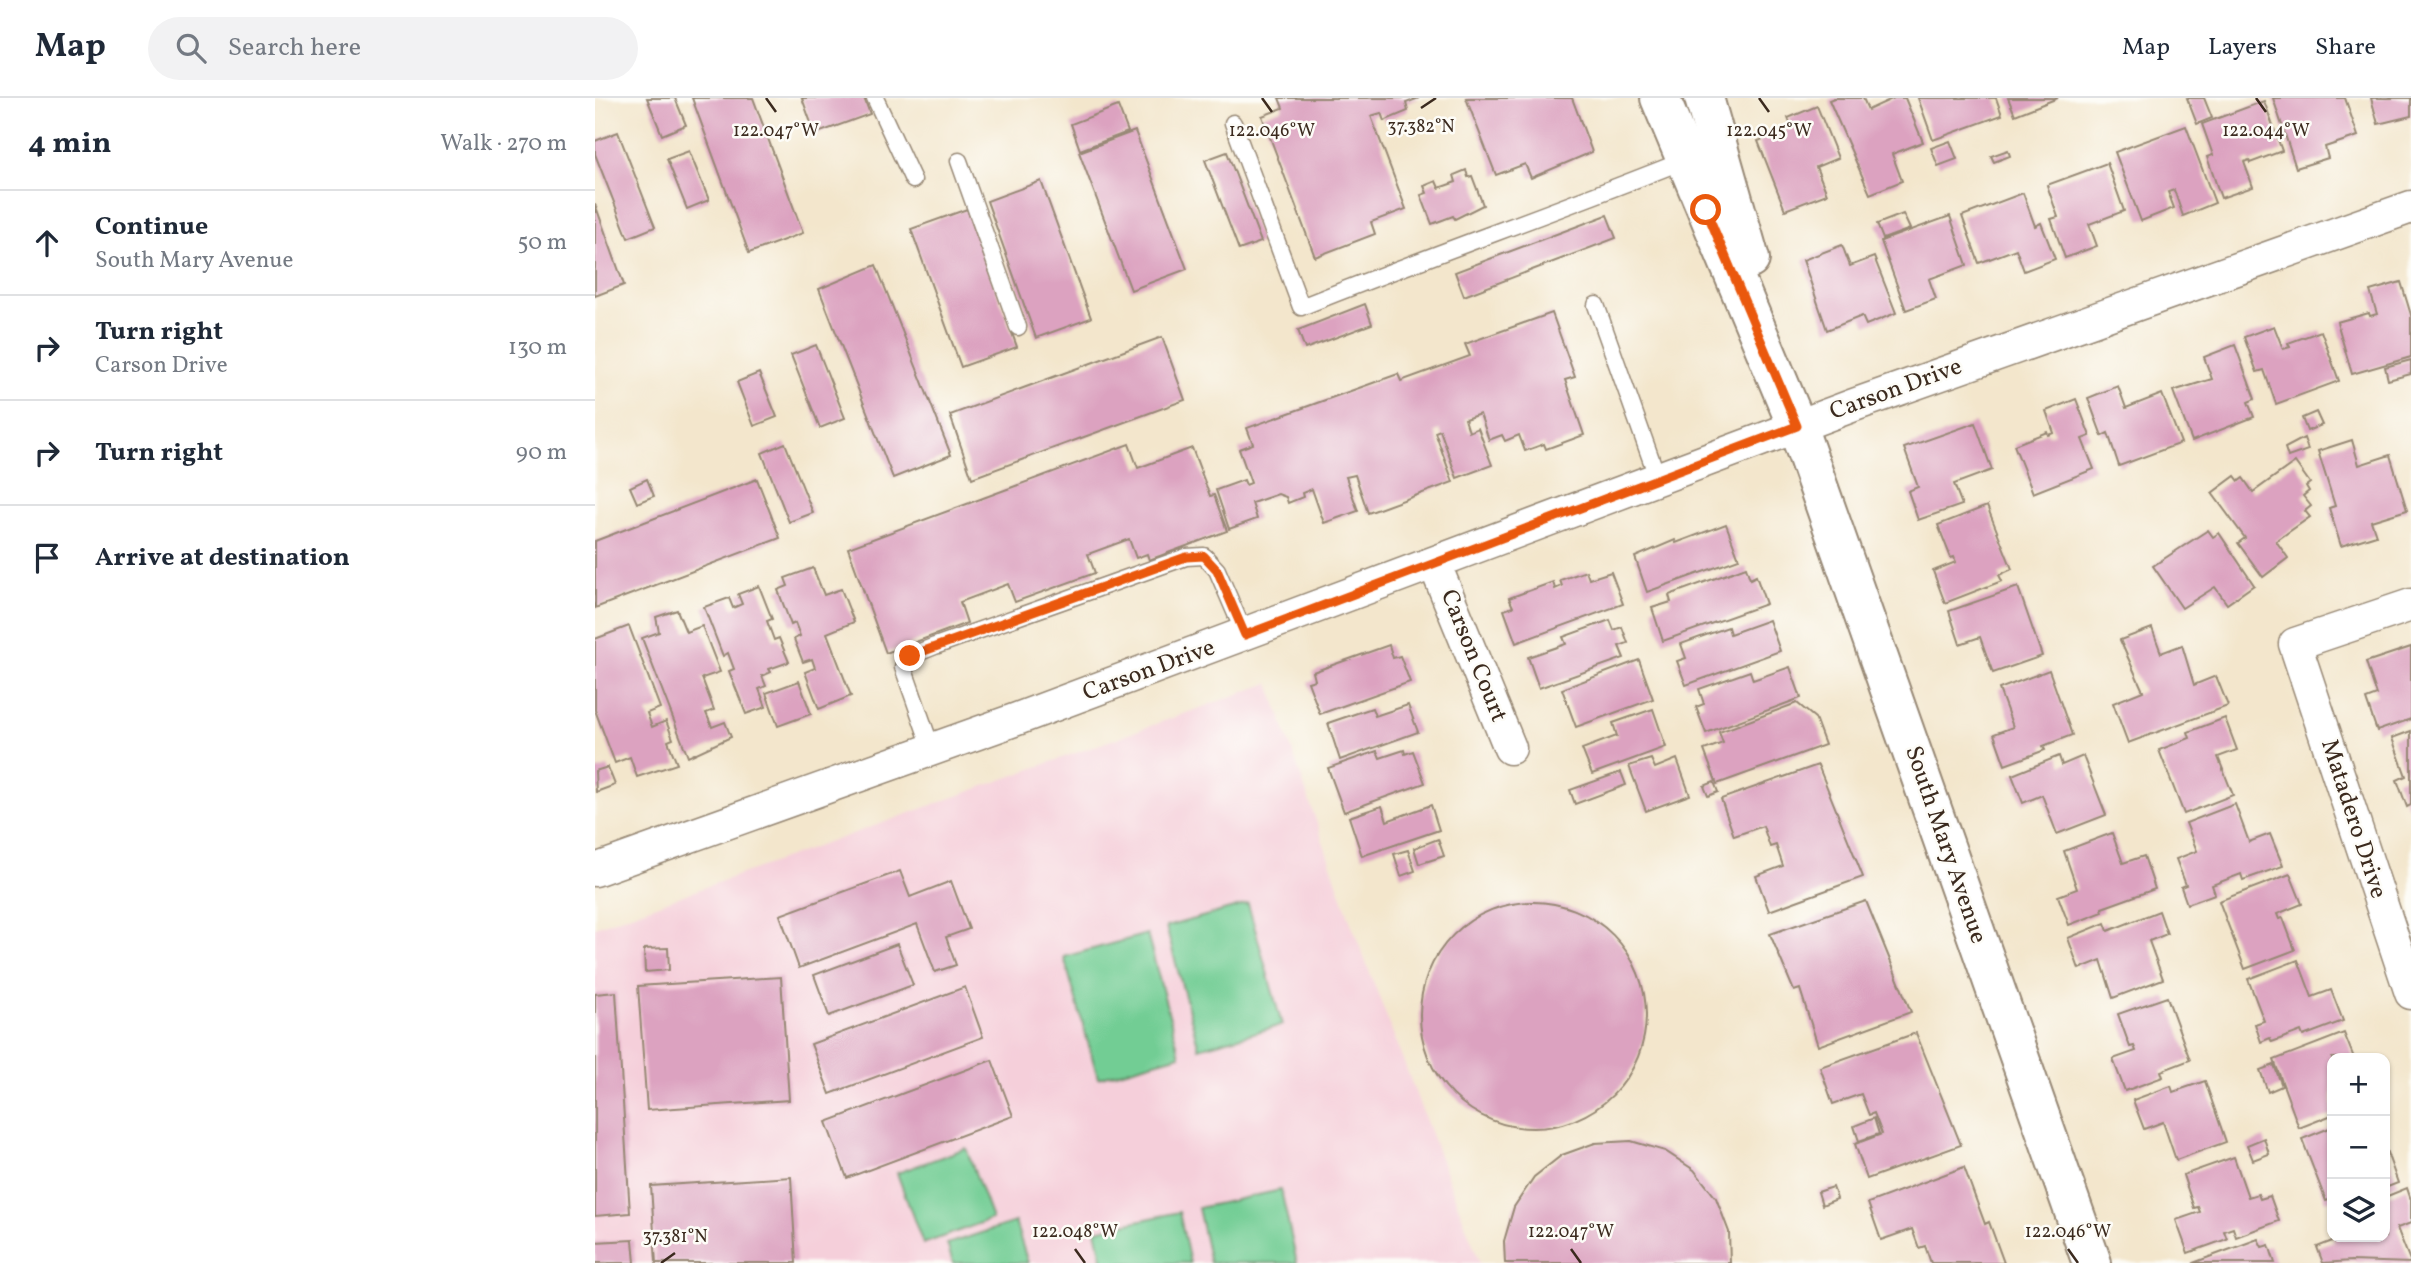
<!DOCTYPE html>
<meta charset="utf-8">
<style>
:root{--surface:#fff;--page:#f2f2f3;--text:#1f2937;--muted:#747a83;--line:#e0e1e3}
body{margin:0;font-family:Vollkorn,serif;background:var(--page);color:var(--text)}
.controls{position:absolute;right:21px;bottom:21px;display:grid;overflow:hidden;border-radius:14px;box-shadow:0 2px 5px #0004}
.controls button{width:63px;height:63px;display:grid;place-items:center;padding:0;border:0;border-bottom:2px solid var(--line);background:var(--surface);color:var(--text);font:35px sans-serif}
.stop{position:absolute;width:21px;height:21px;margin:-16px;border:5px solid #ea580c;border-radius:50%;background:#fff}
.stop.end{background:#ea580c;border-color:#fff;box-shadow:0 2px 7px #0008}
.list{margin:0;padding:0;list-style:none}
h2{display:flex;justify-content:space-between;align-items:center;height:91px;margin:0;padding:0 28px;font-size:30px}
h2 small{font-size:23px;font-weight:400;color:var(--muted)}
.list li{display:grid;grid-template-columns:46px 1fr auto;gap:21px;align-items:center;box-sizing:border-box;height:105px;padding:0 28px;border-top:2px solid var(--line)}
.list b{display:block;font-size:26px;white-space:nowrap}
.list p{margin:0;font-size:23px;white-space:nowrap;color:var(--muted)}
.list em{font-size:23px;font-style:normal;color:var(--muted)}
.icon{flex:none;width:38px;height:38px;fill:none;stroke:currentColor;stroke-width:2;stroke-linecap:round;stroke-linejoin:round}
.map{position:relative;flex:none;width:1816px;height:1165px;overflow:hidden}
header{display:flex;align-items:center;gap:42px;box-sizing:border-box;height:98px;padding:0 35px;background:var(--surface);border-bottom:2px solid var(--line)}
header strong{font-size:33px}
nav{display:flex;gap:38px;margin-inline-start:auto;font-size:24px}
.search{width:490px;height:63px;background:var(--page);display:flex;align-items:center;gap:18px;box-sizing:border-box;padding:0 24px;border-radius:38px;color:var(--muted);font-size:26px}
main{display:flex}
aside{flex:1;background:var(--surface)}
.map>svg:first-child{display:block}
.built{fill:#f5cfda}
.green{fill:#72cd94;stroke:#567c59;stroke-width:2}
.building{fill:#dca2c0}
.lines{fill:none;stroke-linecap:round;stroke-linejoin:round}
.lane-casing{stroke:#978875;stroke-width:19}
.street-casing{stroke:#978875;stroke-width:35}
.secondary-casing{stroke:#978875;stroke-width:42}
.lane{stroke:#fff;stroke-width:16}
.street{stroke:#fff;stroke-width:32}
.secondary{stroke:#fff;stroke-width:38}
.route{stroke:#ea580c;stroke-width:9}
.ticks{fill:none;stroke:#3b2a1e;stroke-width:2.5}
.labels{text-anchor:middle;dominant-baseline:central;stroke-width:5;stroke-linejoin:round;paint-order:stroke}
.street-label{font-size:24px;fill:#3b2a1e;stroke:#fdfcf7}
.ticks-label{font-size:18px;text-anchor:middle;fill:#3b2a1e;stroke:#fdfcf7;stroke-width:5;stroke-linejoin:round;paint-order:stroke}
</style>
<header>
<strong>Map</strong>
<div class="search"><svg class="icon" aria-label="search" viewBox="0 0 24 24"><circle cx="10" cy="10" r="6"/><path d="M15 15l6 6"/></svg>Search here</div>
<nav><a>Map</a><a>Layers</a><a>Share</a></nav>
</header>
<main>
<aside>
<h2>4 min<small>Walk · 270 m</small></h2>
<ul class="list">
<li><svg class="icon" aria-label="ahead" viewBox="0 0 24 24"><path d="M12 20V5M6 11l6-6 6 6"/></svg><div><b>Continue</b><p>South Mary Avenue</p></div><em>50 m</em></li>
<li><svg class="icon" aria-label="right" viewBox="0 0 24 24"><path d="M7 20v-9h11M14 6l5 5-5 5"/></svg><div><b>Turn right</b><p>Carson Drive</p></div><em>130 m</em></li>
<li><svg class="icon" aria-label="right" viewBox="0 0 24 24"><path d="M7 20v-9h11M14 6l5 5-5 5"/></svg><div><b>Turn right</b></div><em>90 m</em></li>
<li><svg class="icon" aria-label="arrive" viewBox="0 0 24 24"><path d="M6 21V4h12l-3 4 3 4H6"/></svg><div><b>Arrive at destination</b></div></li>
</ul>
</aside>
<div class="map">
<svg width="1816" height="1165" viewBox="0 0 1816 1165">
<rect width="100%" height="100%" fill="#fdfcf7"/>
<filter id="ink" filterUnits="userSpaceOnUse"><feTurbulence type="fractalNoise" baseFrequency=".0143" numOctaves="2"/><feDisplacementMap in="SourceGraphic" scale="14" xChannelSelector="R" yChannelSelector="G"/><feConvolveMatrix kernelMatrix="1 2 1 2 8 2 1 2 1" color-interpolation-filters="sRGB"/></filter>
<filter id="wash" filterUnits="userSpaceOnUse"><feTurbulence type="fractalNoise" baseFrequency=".00686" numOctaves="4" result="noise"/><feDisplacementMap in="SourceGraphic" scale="28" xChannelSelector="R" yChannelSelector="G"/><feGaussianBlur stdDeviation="1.57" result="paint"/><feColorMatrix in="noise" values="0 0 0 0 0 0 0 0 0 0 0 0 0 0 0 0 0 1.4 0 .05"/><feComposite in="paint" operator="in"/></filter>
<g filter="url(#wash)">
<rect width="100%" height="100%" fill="#f3e6cc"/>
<polygon class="built" points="674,585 756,825 885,1165 0,1165 0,829"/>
<g class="green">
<polygon points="653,806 687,927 604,950 571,829"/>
<polygon points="552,836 585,957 503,980 469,859"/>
<polygon points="371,1050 397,1121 328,1146 302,1075"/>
<polygon points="686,1092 702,1165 615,1165 603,1110"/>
<polygon points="584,1114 595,1165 508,1165 501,1132"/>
<polygon points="420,1124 433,1165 358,1165 352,1146"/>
</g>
<g id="blocks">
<g class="building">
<polygon points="52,0 80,0 91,27 67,37"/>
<polygon points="97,0 158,0 208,135 154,155"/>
<polygon points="207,0 269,0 275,16 220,36"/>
<polygon points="684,0 824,0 811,5 813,13 789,23 786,15 776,18 811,111 776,124 780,136 720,159 667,18 688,10"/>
<polygon points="871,0 977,0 997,54 936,80 930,66 901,77"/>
<polygon points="1239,0 1268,0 1273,12 1299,0 1310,0 1328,44 1297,56 1307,83 1275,96 1234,2"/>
<polygon points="1323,0 1401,0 1407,17 1338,42"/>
<polygon points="1413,0 1463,0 1420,17"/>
<polygon points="1592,0 1609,0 1617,20 1602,26"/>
<polygon points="1678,0 1750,0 1763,38 1730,49 1733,60 1701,70"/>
<polygon points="1776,0 1816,0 1816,18 1783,26"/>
<polygon points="1669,3 1687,53 1655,65 1654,62 1649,64 1658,89 1626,100 1612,59 1618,57 1607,26"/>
<polygon points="523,8 533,34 485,52 476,26"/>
<polygon points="1222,8 1243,60 1221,69 1232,96 1190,112 1163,43 1197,30 1193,20"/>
<polygon points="1591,28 1620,105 1588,118 1579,92 1573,94 1579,110 1546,123 1520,54"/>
<polygon points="540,33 592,171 536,192 484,54"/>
<polygon points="23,34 60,129 33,140 0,56 0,43"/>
<polygon points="1355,43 1362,61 1343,68 1336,50"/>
<polygon points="1413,52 1415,58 1399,64 1396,58"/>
<polygon points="94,53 114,102 92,111 72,61"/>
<polygon points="632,54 666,144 644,152 610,62"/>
<polygon points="1512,65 1529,113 1494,126 1502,148 1470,160 1456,121 1463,119 1452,87"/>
<polygon points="871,72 873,79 877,78 888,107 860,121 858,118 837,126 826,97 832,95 829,88 841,83 844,90 861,84 859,77"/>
<polygon points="446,83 496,220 441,240 392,103"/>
<polygon points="1428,95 1440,128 1446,125 1460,161 1429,173 1421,151 1384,165 1367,118"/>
<polygon points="0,106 29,187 0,198"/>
<polygon points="372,111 422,249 366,269 316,131"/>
<polygon points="1308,116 1315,131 1288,141 1282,126"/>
<polygon points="1012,117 1021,140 869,198 860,174"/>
<polygon points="1355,118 1372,167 1334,181 1341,201 1311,212 1286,143"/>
<polygon points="1247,147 1255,168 1279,159 1301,215 1271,227 1267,218 1232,232 1208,162"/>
<polygon points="281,167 356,357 298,380 224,191"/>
<polygon points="1806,184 1816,217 1816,259 1757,276 1742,224 1774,215 1775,218 1782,216 1775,193"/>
<polygon points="770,206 777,226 710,251 703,232"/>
<polygon points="957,215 980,279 970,282 989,337 951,351 949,346 930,353 924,337 910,343 907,337 894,342 885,316 870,321 874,334 883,330 897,367 862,380 845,332 840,334 858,384 773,415 760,377 751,379 763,413 729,425 717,391 707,395 708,399 693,405 691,399 683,396 657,405 662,421 634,431 621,392 649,382 651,387 656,385 644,351 658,346 652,330 803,276 806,283 875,258 870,246"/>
<polygon points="1679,228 1688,251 1695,249 1693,245 1726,233 1744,283 1681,306 1669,272 1662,274 1649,239"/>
<polygon points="567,239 590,302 377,380 355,317"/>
<polygon points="221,247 250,320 225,330 196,257"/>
<polygon points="1640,247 1660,301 1653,304 1659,319 1597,343 1578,293 1617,281 1609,259"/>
<polygon points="1816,262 1816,276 1793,282 1790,269"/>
<polygon points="164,275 182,319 159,328 142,284"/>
<polygon points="1523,288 1531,310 1567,296 1586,345 1524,368 1513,335 1507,338 1493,300"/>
<polygon points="1481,301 1495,338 1487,341 1499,371 1438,395 1419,347 1452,334 1453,337 1459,335 1451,313"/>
<polygon points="1721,314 1727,327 1712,333 1707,320"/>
<polygon points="1380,325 1397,372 1359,386 1367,407 1323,422 1313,393 1323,389 1309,350"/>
<polygon points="1709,340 1713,352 1693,359 1690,350"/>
<polygon points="1757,342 1764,367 1795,357 1812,412 1776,423 1781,437 1746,448 1734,410 1740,408 1723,353"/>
<polygon points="190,345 218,415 194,424 167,355"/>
<polygon points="534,346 543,370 597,350 615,398 619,397 632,433 554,462 552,456 541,460 534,441 493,456 500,475 420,504 413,486 365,504 372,525 291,555 253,450"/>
<polygon points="1700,364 1715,385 1711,388 1714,393 1708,398 1716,408 1710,413 1715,419 1681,443 1693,460 1668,479 1643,445 1650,440 1617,395 1640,378 1644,383 1648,380 1658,394"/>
<polygon points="52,381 59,398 42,405 35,389"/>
<polygon points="162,381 185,440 0,510 0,443"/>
<polygon points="1392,408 1417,471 1404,477 1407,483 1350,505 1338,473 1361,464 1359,459 1356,460 1343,427"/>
<polygon points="1131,426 1144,461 1052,494 1040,459 1080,442 1081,445"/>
<polygon points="1613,432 1618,439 1624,435 1659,487 1632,506 1620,489 1587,510 1558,468"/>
<polygon points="1151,469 1155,481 1161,478 1171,506 1068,543 1057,510 1076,504 1074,497"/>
<polygon points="218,470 229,497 246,491 259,524 232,535 256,598 224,611 210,574 220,570 217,561 208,564 199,541 205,538 200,525 196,527 183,492 193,488 190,480"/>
<polygon points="991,473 994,481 1016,474 1028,506 921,545 909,512 918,509 914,500 958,484 960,491 967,488 965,482"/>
<polygon points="164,488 177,521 172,523 179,542 184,540 194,564 174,571 176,574 167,578 171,588 164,591 171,609 151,616 134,573 139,571 133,555 128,558 109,509 134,500 138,510 147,506 143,496"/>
<polygon points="1423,489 1447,558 1398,575 1385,539 1365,546 1354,513"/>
<polygon points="82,512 91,534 107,528 125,574 107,580 119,612 111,615 117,629 130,624 136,639 93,659 47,540 64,534 61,519"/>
<polygon points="1015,522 1019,532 1027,529 1033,545 1024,548 1029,560 944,590 933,559 971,546 968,539"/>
<polygon points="1174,522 1185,553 1091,587 1082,563 1091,560 1086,546 1133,529 1135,536"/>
<polygon points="34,528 65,610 52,615 57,629 71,623 78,641 73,643 82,666 42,679 35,659 20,665 0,612 0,541"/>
<polygon points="1557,530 1566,555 1587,547 1599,587 1621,578 1633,608 1533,645 1518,605 1548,593 1525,542"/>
<polygon points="794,547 798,560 805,558 815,584 725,616 713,584 720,582 718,574"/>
<polygon points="1816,549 1816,621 1782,633 1771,601 1782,597 1771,564"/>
<polygon points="1044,562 1058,601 981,629 967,591"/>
<polygon points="1195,569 1206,600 1111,635 1101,609 1109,606 1104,591 1155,573 1158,582"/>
<polygon points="1454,572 1477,637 1448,648 1450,652 1410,667 1399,636 1418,629 1404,591"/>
<polygon points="204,583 216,616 183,628 171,595"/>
<polygon points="1202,605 1220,620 1230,647 1122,686 1109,652 1128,645 1124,634"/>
<polygon points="813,607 823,634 745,662 733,625 777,610 780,618"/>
<polygon points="1058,611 1071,649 997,676 987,651 1022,638 1018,625"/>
<polygon points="1630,620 1642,652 1623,659 1638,697 1589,716 1564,652 1595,640 1593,634"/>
<polygon points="1816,633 1816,707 1812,709 1802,682 1811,678 1797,640"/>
<polygon points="809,652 810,656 818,653 830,685 749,714 733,670 782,653 785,660"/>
<polygon points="1464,658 1467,667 1488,658 1511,717 1462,736 1447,697 1428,705 1417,677"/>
<polygon points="1056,661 1060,670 1082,661 1095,697 1051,713 1034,668"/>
<polygon points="1223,667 1268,779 1174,813 1161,778 1188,768 1181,747 1175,749 1168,728 1139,738 1126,701"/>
<polygon points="13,669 20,687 1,694 0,673"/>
<polygon points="1026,674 1031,687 980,706 975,692"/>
<polygon points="1119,684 1123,694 1113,698 1109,688"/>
<polygon points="1640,706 1654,744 1675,736 1688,768 1648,782 1646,776 1617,787 1620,796 1592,806 1586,789 1591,787 1581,761 1602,753 1591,725"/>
<polygon points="836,707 844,732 767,758 754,719 787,708 792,723"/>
<polygon points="1517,735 1528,765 1549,758 1560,791 1507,810 1508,814 1474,827 1463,798 1482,791 1469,753"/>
<polygon points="843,741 849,758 824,766 819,750"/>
<polygon points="813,752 820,773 806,778 799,756"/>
<polygon points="305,773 315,799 356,783 374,831 351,839 361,867 340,874 322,826 204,870 185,817"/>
<polygon points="1695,776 1707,806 1682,816 1684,821 1688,820 1700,852 1650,871 1624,803"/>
<polygon points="1271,803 1316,914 1223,948 1205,891 1199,893 1175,836"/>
<circle cx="938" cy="917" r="113"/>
<polygon points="1564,813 1572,836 1554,843 1568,881 1518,900 1506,862 1484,871 1473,840 1510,825 1513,833"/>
<polygon points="302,846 318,887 234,918 219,877"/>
<polygon points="73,850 74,872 50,874 49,851"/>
<polygon points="1703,862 1717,899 1736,892 1748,923 1708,938 1706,933 1677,944 1675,940 1666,944 1660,926 1669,923 1653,881"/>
<polygon points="186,879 194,1002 52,1012 43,888"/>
<polygon points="370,889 388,939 235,996 216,946"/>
<polygon points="21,894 35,1115 0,1118 0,896"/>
<polygon points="1572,899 1595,962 1566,973 1568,979 1530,993 1518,961 1541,953 1539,948 1535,949 1523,916"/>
<polygon points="1321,935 1366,1047 1272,1081 1260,1046 1287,1036 1279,1015 1274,1017 1266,996 1238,1006 1225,969"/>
<polygon points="1749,935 1759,960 1737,960 1737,1017 1704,1030 1679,962"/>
<polygon points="397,962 418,1018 252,1080 231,1024"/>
<polygon points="1679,967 1687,988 1673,994 1665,972"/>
<polygon points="1610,983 1631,1044 1581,1062 1568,1024 1549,1031 1538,1002 1576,988 1578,994"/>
<polygon points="1279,1020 1284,1036 1264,1043 1259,1028"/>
<polygon points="1737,1029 1737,1101 1731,1103 1707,1041"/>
<polygon points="1669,1040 1674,1056 1658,1062 1652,1047"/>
<polygon points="1036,1043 1070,1053 1099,1072 1121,1100 1134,1134 1135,1165 910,1165 909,1143 919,1109 939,1079 967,1057 1000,1045"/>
<polygon points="1790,1049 1803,1085 1790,1090"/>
<polygon points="1639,1059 1653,1099 1663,1096 1665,1101 1675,1098 1684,1123 1641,1139 1638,1130 1629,1133 1632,1141 1593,1155 1581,1122 1605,1114 1603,1109 1599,1110 1588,1077"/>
<polygon points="1369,1069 1390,1126 1394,1124 1409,1165 1336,1165 1330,1148 1324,1150 1317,1131 1286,1142 1273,1105"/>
<polygon points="196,1079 201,1165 61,1165 56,1088"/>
<polygon points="1238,1089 1242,1101 1227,1107 1223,1094"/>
<polygon points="1812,1090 1816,1102 1816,1125 1802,1130 1816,1165 1756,1163 1728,1165 1722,1149 1740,1142 1738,1139 1790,1139 1790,1099"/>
<polygon points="1663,1141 1667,1149 1674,1147 1680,1165 1598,1165"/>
<polygon points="38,1142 40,1165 0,1165 0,1144"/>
</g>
</g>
</g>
<g filter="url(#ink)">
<use href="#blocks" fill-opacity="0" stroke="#978875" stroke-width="2"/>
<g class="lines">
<g class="lane-casing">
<g id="lane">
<polyline points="280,0 318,82"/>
<path d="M638 25 706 209C833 158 963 113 1090 62"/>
<polyline points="364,63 423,229"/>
<polyline points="1001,207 1063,381"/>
<polyline points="337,652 308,569 315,558 340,548 591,459 609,458 622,472 650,537"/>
</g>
</g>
<g class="street-casing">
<g id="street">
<polyline points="840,467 915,650"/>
<polyline points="1816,507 1700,546 1816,895"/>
<polyline points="0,772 422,621 1259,307 1816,109"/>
</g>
</g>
<g class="secondary-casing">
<g id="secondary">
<polyline points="1065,0 1202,328 1497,1165"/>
<polyline points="1109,0 1155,161"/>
</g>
</g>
<use href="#lane" class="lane"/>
<use href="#street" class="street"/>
<use href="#secondary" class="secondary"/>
</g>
</g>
<g class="lines" filter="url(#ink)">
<polyline class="route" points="315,558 591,459 609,458 622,472 650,537 1202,328 1111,112"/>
</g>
<path class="ticks" d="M171 0 181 14M667 0 677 14M1164 0 1174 14M1661 0 1671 14M826 10 841 0M480 1151 490 1165M976 1151 986 1165M1473 1151 1483 1165M66 1165 80 1155"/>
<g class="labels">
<g class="street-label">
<text transform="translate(1301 292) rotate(-20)">Carson Drive</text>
<text transform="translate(878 558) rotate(68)">Carson Court</text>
<text transform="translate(554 573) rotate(-20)">Carson Drive</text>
<text transform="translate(1758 721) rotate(72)">Matadero Drive</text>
<text transform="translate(1350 747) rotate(71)">South Mary Avenue</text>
</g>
</g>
<g class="ticks-label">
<text x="826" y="34">37.382°N</text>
<text x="1671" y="38">122.044°W</text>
<text x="181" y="38">122.047°W</text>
<text x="677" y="38">122.046°W</text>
<text x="1174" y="38">122.045°W</text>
<text x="480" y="1139">122.048°W</text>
<text x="976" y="1139">122.047°W</text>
<text x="1473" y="1139">122.046°W</text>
<text x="80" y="1144">37.381°N</text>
</g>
</svg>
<div class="controls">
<button>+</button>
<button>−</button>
<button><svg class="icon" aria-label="layers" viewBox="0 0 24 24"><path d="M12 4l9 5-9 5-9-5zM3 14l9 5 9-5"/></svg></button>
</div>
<div class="stop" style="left:1111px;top:112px"></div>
<div class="stop end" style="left:315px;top:558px"></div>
</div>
</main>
